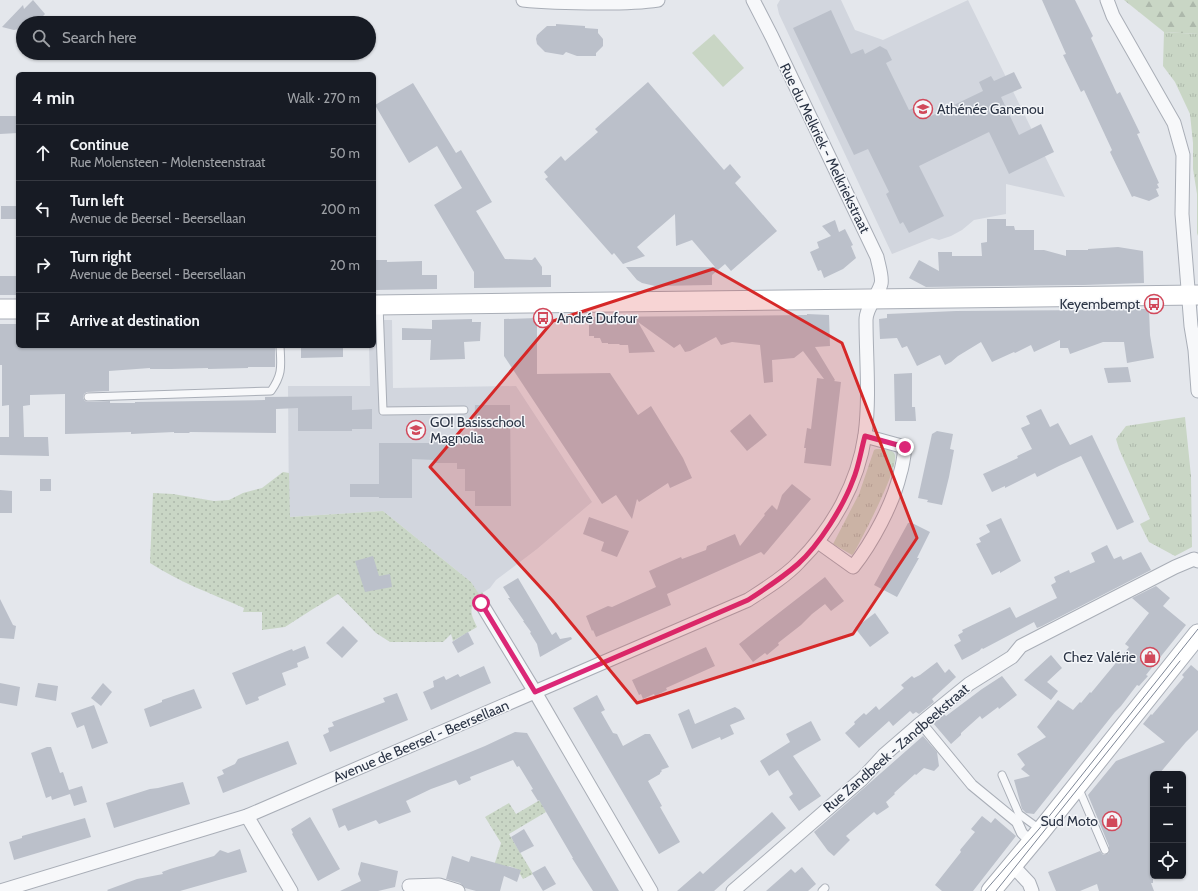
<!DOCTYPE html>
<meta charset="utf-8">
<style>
:root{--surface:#171b24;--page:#242831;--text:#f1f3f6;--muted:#9ea1a6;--line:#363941}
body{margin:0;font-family:Cabin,sans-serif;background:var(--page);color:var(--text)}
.controls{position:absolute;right:12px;bottom:12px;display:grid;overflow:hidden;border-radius:6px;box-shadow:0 1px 3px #0004}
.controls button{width:36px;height:36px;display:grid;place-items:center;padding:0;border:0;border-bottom:1px solid var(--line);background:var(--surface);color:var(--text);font:20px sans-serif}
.stop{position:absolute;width:12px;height:12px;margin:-9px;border:3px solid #db2777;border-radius:50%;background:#fff}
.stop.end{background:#db2777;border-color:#fff;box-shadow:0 1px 4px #0008}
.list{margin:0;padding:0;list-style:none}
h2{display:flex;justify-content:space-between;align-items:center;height:52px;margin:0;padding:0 16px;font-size:17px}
h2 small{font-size:13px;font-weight:400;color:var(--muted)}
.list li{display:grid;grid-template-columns:26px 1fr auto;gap:12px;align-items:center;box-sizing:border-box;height:56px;padding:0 16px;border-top:1px solid var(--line)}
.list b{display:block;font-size:15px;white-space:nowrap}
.list p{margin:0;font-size:13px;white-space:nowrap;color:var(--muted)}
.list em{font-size:13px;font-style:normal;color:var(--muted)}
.icon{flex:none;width:22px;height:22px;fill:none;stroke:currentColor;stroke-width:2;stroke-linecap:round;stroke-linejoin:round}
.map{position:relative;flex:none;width:1198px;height:891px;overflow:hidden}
.search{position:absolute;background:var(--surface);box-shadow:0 1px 3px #0004;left:16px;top:16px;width:360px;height:44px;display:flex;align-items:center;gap:10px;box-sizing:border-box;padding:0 14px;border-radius:22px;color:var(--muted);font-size:15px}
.panel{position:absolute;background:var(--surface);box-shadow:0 1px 3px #0004;left:16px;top:72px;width:360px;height:276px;border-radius:6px}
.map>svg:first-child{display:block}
.built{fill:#d2d6de}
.grass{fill:url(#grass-dots)}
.forest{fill:url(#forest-firs)}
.park{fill:url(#park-tufts)}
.pitch{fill:#c9d6c5}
.building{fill:#bbc0ca}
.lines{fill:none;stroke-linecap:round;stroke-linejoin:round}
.service-casing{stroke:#a9aeb7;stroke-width:9}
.pedestrian-casing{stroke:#a9aeb7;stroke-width:12}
.minor-casing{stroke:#a9aeb7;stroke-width:15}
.secondary-casing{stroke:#a9aeb7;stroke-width:21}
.service{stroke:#f7f8fa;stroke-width:7}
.pedestrian{stroke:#f7f8fa;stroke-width:10}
.minor{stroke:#f7f8fa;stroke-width:13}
.secondary{stroke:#fff;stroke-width:19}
.tram{stroke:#7d8696;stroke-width:1}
.route{stroke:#db2777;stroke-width:5}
.marked{fill:#d62828;fill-opacity:0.2;stroke:#d62828;stroke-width:3;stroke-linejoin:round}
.labels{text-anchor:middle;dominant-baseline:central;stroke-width:3;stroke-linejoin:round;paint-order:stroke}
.poi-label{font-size:14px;fill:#2b3445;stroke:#f4f6f9;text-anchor:start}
.street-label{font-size:14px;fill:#2b3445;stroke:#f4f6f9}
</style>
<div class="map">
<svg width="1198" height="891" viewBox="0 0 1198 891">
<defs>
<pattern id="grass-dots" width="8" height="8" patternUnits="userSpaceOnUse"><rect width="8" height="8" fill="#c9d6c5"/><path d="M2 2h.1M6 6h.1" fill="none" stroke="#adb8ab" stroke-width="1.8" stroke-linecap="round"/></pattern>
<pattern id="forest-firs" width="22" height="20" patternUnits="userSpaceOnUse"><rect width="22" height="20" fill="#c9d6c5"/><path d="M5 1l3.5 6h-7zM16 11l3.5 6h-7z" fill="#adb8ab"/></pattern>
<pattern id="park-tufts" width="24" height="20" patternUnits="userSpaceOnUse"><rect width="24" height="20" fill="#c9d6c5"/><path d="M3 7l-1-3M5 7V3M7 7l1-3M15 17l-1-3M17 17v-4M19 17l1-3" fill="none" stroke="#adb8ab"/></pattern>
</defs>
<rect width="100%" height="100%" fill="#e4e7ec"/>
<g class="built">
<polygon points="780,0 841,0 855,30 883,40 968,0 1065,197 1006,184 1006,214 974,220 962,230 951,236 939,240 932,238 892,254 779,14 777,5"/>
<polygon points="374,320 392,320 393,388 516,386 592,502 537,549 496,580 490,588 479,595 471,582 383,511 289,517 288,386 370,386 369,346 374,346"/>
</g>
<g class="grass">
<path d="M283 472 289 473 290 517 383 511 471 582 479 594 482 592 486 597C482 599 476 601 474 604 468 611 474 620 477 627L453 641 451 634 443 642H390L376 633 338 594 313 609 285 627 262 630V612H243L244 608C212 594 179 582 150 563L153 493 173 494 214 501 229 500 243 493 262 488Z"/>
<polygon points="540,800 546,812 509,834 533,874 523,879 517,869 509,866 506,873 493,869 501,843 485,817 509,803 516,814"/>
</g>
<polygon class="forest" points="1124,0 1198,0 1198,34 1164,32"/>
<g class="park">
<polygon points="1164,32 1198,34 1198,236 1197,233 1197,194 1193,169 1193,143 1190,114 1175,82 1163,66"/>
<polygon points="1185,417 1191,476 1192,547 1175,556 1149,542 1140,524 1150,519 1119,449 1116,439 1126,426"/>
<path d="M876 449C882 449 893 448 895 455 899 468 862 538 854 553L852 555 833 544 859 494 874 450Z"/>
</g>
<polygon class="pitch" points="714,34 744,68 723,87 692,53"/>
<g class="building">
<polygon points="33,0 45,14 36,23 23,23 23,28 14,30 2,27 23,5 24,9"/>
<polygon points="1042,0 1075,0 1093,36 1091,38 1117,94 1120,92 1140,133 1137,134 1159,183 1157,184 1159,188 1156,189 1159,196 1149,201 1134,196 1132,197 1110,152 1112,150 1084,90 1081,92 1063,55 1066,54"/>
<polygon points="831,10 851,54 863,49 865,54 880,46 887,50 892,60 886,63 909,110 923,104 929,117 983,91 979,82 991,76 994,81 1014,72 1022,88 1001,97 1019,135 1041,124 1054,152 1009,174 989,132 919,166 944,216 909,233 903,222 900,224 886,194 889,192 868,149 854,155 793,28"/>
<polygon points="556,24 585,26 585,28 598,29 598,33 603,39 603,46 596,53 596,56 577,56 566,52 563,55 545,52 537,44 536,39 537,35 547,26 556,26"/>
<polygon points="648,82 724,170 730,164 741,177 735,183 777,231 731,271 725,264 712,275 712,285 655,286 642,283 637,280 626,267 715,267 692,240 676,246 675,214 637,247 645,256 623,264 614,253 612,255 545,179 548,177 544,172 561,156 565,161 598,132 595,129"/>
<polygon points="413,83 456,153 461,150 492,202 476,211 505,259 532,260 535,257 542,267 542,275 551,275 551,287 474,288 474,272 434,205 462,188 437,146 409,163 375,105"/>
<polygon points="0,116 18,116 18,133 0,134"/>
<rect x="1" y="206" width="17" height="13"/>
<polygon points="987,219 1006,219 1006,226 1014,226 1015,230 1034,230 1034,250 1044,250 1066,256 1066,250 1088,250 1088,249 1118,247 1143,251 1144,283 1084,285 926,287 909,278 919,260 939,271 938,252 952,252 952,256 982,256 981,243 987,242"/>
<polygon points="835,220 839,232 845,229 853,245 851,246 856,258 843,269 824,278 821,270 818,271 810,252 819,248 817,242 831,236 822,226"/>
<polygon points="374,260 387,260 387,262 422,261 422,275 437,275 437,289 374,290"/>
<rect x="0" y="276" width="18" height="19"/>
<polygon points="1133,309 1149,309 1150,335 1154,358 1127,363 1124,342 1103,342 1070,354 1068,348 1060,348 1060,340 1034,352 1031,345 1015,353 1014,352 992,362 981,342 958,356 951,362 945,365 940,355 917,366 907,346 902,348 897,338 880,339 879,319 887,318 887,314 956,311 1102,310"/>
<polygon points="807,314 829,315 830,346 815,347 835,380 834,381 841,382 831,466 804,463 806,448 804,448 807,428 811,429 817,378 824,379 803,351 794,358 772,360 773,382 764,383 760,345 732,342 721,345 716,337 690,351 685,352 680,344 674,348 638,322 655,352 629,353 628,345 620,345 619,344 608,344 608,343 602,343 600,338 594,338 594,336 589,336 589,317 807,315"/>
<polygon points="537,318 537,374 610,373 638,415 651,406 683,458 692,478 670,488 668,483 639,502 637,499 632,519 616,495 602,504 504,356 504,319"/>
<polygon points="472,319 472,322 481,322 480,341 464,342 465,359 430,360 431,340 402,340 402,328 432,329 432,320"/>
<polygon points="0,324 18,324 18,346 275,346 275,367 248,367 248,368 208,369 208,368 171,369 150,369 150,368 109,371 109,391 87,392 84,394 83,398 85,401 88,402 110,401 110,403 135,403 135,402 265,400 265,397 352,396 352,410 372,409 372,429 352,429 352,431 298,431 298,408 276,409 276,433 190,432 189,433 174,433 174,432 131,434 131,432 65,434 65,394 30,395 30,405 23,406 24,437 48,437 49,456 0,455 0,437 9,437 9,405 2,406 2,365 0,365"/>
<polygon points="301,346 343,346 343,357 301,358"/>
<polygon points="1128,367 1131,382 1108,383 1104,368"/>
<polygon points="912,373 912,407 915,407 916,421 895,421 894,374"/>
<polygon points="475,405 510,405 511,506 475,506 475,491 465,491 465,469 457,469 457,463 435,463 435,460 412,459 412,498 379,498 379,497 350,497 350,484 379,484 379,443 429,443 429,439 435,439 435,436 474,436"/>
<polygon points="1041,409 1050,427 1058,423 1070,445 1092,435 1134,522 1117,530 1081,456 1059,466 1037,477 1035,473 1005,488 1005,486 992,492 983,474 1005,464 1018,458 1017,456 1032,449 1021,428 1030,424 1026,416"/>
<polygon points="750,414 767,435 747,451 730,431"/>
<polygon points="937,431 953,434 950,449 954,450 949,477 942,505 927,502 928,500 918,498 932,434"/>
<rect x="40" y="479" width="11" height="12"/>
<polygon points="792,484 811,499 764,555 761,552 667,594 671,605 596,637 593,630 592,631 586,616 608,606 612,607 656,587 649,571 681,557 682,559 706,550 707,546 735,534 740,546 765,515 764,514 772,505 777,510 782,495"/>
<polygon points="0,490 12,491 12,513 0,513"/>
<polygon points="589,517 629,531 617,557 601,551 604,542 583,534"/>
<polygon points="1001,518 1021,561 1000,573 1000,571 992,575 976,544 981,542 979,538 990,532 986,525"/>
<polygon points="908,523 912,523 930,532 917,558 919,558 897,597 874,585"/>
<polygon points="1107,545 1114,559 1121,556 1123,560 1141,552 1151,570 1042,626 1037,628 1034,622 983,649 982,648 979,651 962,660 954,645 961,641 958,635 963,632 962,630 1010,607 1016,618 1057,598 1051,585 1056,582 1054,577 1069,570 1070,573 1095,562 1091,553"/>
<polygon points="373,556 379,576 390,574 392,587 365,592 355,561"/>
<polygon points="825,577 844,601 831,611 825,604 812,614 801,625 778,643 779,645 767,655 765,653 753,662 739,644"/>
<polygon points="518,578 552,635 556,632 560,639 571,637 572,639 540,657 537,644 530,633 531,632 523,621 524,621 508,598 510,598 503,587"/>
<polygon points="1156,586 1170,598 1163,606 1186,625 1146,675 1148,676 1139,686 1137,685 1121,706 1115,712 1034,814 1026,813 1022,809 1014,780 1030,776 1021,769 1025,765 1017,754 1046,737 1037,727 1058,700 1073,710 1080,702 1081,703 1090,692 1091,693 1129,647 1125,644 1149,613 1132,598"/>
<polygon points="0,599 13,625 16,626 14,639 0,638"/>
<polygon points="875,613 889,633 870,647 855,628"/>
<polygon points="343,626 358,641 342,658 326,643"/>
<polygon points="468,632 474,644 458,653 452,642"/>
<polygon points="305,646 309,658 297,663 298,667 282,673 286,685 258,697 259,700 246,705 232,673 292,649 293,651"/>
<polygon points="706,647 715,666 666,688 667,690 655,696 654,694 643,699 641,694 639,695 632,680"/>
<polygon points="1051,655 1062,668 1047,682 1058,691 1051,700 1024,680"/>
<polygon points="937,662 945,673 949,669 956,677 932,699 934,702 919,714 916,712 913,714 910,711 893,726 889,721 859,748 845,733 855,724 854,722 864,713 866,715 876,706 879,710 904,688 901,685 912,676 914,678 920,675"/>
<polygon points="1191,665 1198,671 1198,730 1186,742 1159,774 1153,774 1153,883 1151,883 1154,891 1099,891 1097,884 1080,891 1056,891 1048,872 1100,851 1102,854 1104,855 1107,854 1109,853 1109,846 1088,795 1116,761 1165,742 1143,724 1151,714 1152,715 1184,677 1182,675"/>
<polygon points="484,666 491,683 431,710 423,692 434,687 433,681 444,676 446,680 458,674 460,677"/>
<polygon points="1002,676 1017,695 999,709 998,707 982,719 980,716 961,733 961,735 951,744 933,723 944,714 946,716 982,689"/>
<polygon points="0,683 20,687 17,706 0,703"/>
<polygon points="38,683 58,686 56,701 35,697"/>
<polygon points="103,683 112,692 101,706 91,698"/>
<polygon points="194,689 202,708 150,727 144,709 162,702 162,700"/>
<polygon points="397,693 408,720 330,752 323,735 329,732 328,728 334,726 332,722 385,702 383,698"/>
<polygon points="597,695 605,710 601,712 613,733 617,734 623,746 645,734 650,734 669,767 661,770 662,771 660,773 660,774 648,781 662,806 660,807 680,842 659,854 573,708"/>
<polygon points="94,705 108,743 92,749 84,725 77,728 71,713"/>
<polygon points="735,707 740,710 745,719 730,725 734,734 721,740 720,737 692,749 678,714 689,709 695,724"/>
<polygon points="811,721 821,740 793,756 821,796 799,811 789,797 793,794 778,770 769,776 760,761 790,742 786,734"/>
<polygon points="515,732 527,733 619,891 593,891 572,858 573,858 539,800 538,801 531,790 533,789 519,766 517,767 513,760 470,777 471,780 459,785 456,780 431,789 406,801 411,812 379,824 376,820 348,831 345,825 339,828 332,809 485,746"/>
<polygon points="923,736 937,752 939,766 934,771 924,768 916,775 915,774 894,793 895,794 886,802 889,807 877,815 874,812 846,836 850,840 834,856 828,851 814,832"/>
<polygon points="288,741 297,764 223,793 217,777 224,774 222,770 235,764 238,759"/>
<polygon points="47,747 51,747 60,773 63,772 69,790 82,786 87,802 74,806 70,794 52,800 51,796 46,798 31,753"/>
<polygon points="183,782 190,804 114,828 106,803 150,789 158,788"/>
<polygon points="772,812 786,828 714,891 677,891 700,871 703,874"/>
<polygon points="982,816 991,823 995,818 1016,836 973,891 942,891 935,885 961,852 960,850 975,832 971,829"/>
<polygon points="310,817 340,869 318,881 292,834 293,833 291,829"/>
<polygon points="85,818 91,837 14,860 9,842 22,838 22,836"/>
<polygon points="524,829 534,846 520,853 511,837"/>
<polygon points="240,849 247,872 180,891 108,891 107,890 137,879 163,874 162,872 170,869 214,856 220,850 228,853"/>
<polygon points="452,856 469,862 471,856 521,870 517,882 504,876 500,891 476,891 465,888 460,883 446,879"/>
<polygon points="361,862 398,871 395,887 378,891 340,891 361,881 358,874"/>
<polygon points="545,866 556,884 543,891 532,873"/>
<polygon points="802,867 816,884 808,891 766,891 791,869 795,873"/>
</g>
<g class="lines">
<g class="service-casing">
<g id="service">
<polyline points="379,305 383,411 464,410"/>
<path d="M88 397 271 391C283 374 281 366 280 346"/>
<polyline points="1002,775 1019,814 1041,830"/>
<polyline points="1078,787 1105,850"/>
<polyline points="822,891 825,888"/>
</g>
</g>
<g class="pedestrian-casing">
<polyline id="pedestrian" points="921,723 972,785 1017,822 1022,833 1025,836"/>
</g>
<g class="minor-casing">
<g id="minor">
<path d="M523 0C549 3 575 3 601 3 620 3 639 3 658 0"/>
<polyline points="1107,0 1113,16 1174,123 1183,155 1182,214 1191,326 1195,350 1198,391"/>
<path d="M818 542 853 567C872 543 893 504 900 474 903 465 904 456 905 447L865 436"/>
<polyline points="481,603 535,692 651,891"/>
<polyline points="247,816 291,891"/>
<polyline points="1012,865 1029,883 1032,891"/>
<polyline points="409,886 439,885 458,891"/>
<path d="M0 891 247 816 748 600C765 589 785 577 799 562 833 528 858 483 865 435 870 397 866 358 866 320 866 308 878 295 881 284 883 278 878 263 877 257L772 37 753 0"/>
<polyline points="733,891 862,779 884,755 921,723 969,684 1012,657 1021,646 1175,567 1194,559 1198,561"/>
</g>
</g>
<g class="secondary-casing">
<g id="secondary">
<polyline points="374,305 1198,295"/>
<polyline points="0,309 18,309"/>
<polyline points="991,891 1041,831 1198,634"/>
</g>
</g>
<use href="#service" class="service"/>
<use href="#pedestrian" class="pedestrian"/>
<use href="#minor" class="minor"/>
<use href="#secondary" class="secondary"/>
<g class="tram">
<polyline points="985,891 1039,829 1198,629"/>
<polyline points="996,891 1180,661"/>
</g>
</g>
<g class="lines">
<path class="route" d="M481 603 535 692 748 600C765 589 782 578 798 564 819 545 843 507 853 480 859 466 861 450 865 436L905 447"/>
</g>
<path class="marked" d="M713 269 842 343 917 538 853 634 637 703 552 600 430 467 553 321Z"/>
<defs>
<g id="school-ring" transform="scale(1)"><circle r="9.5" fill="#f4f6f9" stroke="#d1495b" stroke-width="1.5"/><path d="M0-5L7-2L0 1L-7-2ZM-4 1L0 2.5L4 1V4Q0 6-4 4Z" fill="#d1495b"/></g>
<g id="bus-ring" transform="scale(1)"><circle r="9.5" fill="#f4f6f9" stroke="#d1495b" stroke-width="1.5"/><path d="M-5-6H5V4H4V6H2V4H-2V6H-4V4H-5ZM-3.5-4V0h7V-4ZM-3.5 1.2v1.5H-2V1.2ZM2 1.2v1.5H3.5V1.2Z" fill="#d1495b"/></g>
<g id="shop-ring" transform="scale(1)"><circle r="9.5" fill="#f4f6f9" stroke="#d1495b" stroke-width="1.5"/><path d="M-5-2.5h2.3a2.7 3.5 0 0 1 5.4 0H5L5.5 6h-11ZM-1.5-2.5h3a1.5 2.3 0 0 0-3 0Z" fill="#d1495b"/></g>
</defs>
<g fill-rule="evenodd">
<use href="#school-ring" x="923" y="109"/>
<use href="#bus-ring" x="1154" y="304"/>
<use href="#bus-ring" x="543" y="318"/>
<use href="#school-ring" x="416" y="430"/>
<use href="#shop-ring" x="1150" y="657"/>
<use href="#shop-ring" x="1112" y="821"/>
</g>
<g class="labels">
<g class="poi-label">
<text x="937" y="109">Athénée Ganenou</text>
<text x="1140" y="304" text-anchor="end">Keyembempt</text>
<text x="557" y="318">André Dufour</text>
<text x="430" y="422">GO! Basisschool<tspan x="430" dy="16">Magnolia</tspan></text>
<text x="1136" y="657" text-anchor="end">Chez Valérie</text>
<text x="1098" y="821" text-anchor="end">Sud Moto</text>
</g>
<g class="street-label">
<text transform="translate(825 148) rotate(64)">Rue du Melkriek - Melkriekstraat</text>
<text transform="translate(421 741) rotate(-23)">Avenue de Beersel - Beersellaan</text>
<text transform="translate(896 748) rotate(-41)">Rue Zandbeek - Zandbeekstraat</text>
</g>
</g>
</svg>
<div class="controls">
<button>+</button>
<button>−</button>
<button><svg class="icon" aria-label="locate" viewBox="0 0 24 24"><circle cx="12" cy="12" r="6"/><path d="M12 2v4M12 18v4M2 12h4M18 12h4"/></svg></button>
</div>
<div class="stop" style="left:481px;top:603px"></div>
<div class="stop end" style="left:905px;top:447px"></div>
<div class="search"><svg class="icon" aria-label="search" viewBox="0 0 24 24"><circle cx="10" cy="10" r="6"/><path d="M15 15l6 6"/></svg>Search here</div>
<section class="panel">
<h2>4 min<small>Walk · 270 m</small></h2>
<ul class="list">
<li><svg class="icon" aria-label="ahead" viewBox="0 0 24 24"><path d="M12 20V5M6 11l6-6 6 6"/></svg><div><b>Continue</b><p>Rue Molensteen - Molensteenstraat</p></div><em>50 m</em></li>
<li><svg class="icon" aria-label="left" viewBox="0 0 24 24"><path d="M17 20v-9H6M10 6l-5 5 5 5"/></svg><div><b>Turn left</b><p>Avenue de Beersel - Beersellaan</p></div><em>200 m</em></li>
<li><svg class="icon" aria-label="right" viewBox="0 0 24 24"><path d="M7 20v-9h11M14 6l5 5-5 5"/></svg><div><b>Turn right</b><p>Avenue de Beersel - Beersellaan</p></div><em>20 m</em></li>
<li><svg class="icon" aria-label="arrive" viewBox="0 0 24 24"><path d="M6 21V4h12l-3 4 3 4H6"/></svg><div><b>Arrive at destination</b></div></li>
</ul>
</section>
</div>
